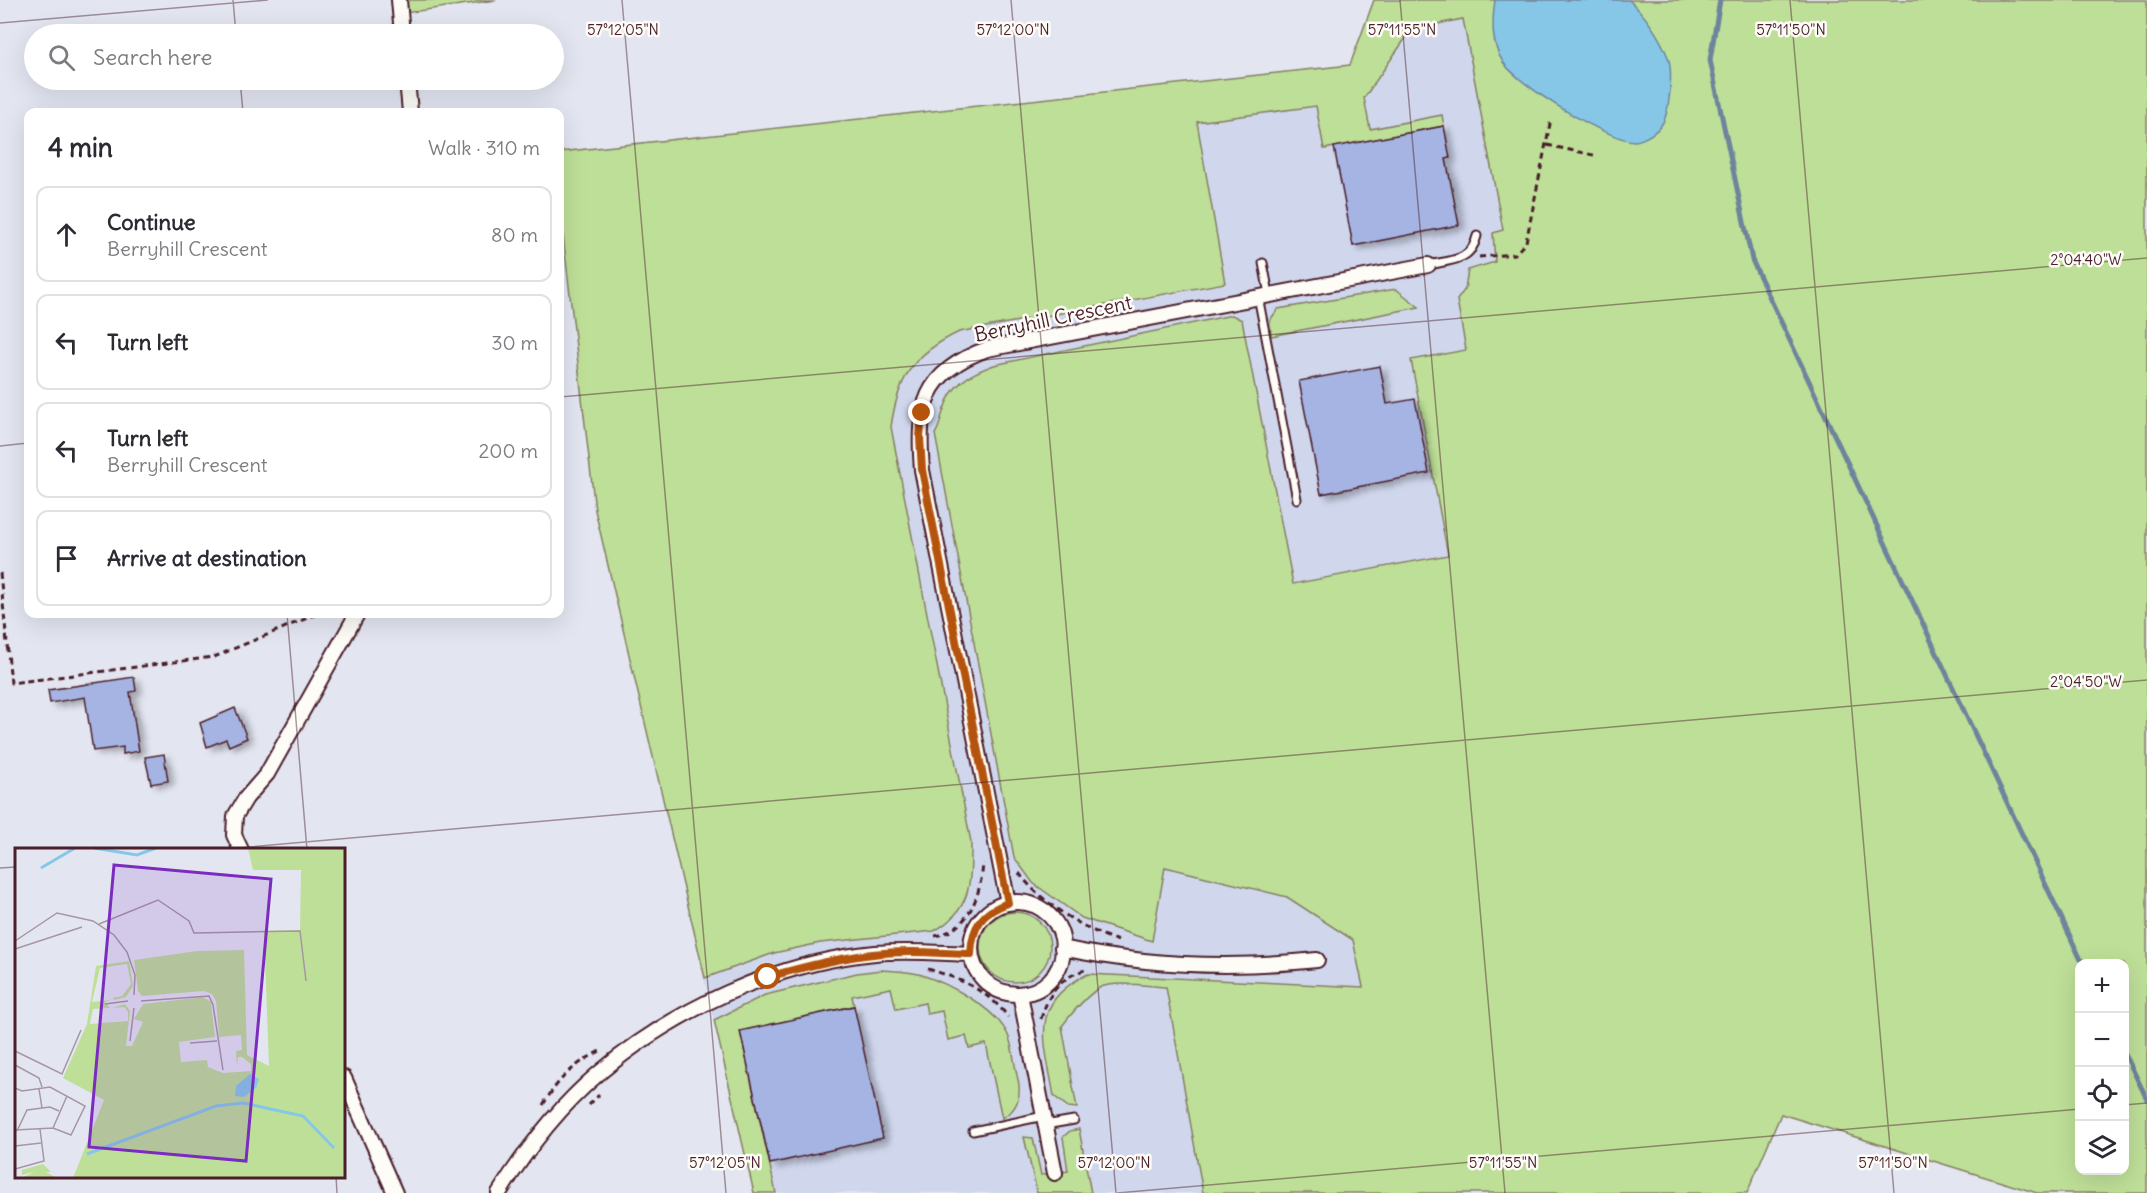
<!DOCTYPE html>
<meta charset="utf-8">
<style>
:root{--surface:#fff;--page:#f2f2f3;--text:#2b2b33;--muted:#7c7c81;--line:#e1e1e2}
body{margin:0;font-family:Delius,sans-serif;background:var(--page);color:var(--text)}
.controls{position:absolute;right:18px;bottom:18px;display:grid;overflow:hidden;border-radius:12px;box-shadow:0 6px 24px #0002}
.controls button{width:54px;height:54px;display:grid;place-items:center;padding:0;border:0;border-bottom:2px solid var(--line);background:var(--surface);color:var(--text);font:30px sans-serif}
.stop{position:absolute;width:18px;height:18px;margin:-14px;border:4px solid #b45309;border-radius:50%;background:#fff}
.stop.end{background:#b45309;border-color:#fff;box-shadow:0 2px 6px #0008}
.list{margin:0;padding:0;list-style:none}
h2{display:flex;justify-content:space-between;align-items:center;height:78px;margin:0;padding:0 24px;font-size:26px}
h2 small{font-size:20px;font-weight:400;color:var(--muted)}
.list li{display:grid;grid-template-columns:39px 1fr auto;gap:18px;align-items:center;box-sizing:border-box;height:96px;margin:0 12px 12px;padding:0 12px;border:2px solid var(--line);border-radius:12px}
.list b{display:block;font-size:22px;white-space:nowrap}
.list p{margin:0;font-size:20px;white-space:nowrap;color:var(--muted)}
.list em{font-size:20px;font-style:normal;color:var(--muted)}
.icon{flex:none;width:33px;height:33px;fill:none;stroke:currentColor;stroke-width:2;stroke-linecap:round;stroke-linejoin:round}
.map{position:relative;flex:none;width:2147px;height:1193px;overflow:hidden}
.search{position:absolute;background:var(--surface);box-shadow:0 6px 24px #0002;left:24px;top:24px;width:540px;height:66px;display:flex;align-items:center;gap:15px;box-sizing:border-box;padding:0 21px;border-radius:33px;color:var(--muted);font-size:22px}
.panel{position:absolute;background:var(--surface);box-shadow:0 6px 24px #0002;left:24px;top:108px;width:540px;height:510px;border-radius:12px}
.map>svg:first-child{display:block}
.built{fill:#d0d7ed}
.green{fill:#bedf98;stroke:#847f62;stroke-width:1.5;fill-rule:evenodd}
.water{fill:#86c7e7;stroke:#6e849c;stroke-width:1.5}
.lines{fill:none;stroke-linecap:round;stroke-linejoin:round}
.stream{stroke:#6e849c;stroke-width:5}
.building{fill:#a5b4e3;stroke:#4a1f2b;stroke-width:1.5;filter:url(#shadow)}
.service-casing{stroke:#4a1f2b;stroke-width:11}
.minor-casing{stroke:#4a1f2b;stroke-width:18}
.path{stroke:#4a1f2b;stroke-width:3;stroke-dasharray:6 4.5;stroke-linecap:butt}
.service{stroke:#fdfcf7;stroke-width:7}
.minor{stroke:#fdfcf7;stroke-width:14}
.route{stroke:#b45309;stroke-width:8}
.ticks{fill:none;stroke:#4a1f2b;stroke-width:1.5;stroke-opacity:0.45}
.labels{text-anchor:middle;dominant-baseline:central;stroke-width:5;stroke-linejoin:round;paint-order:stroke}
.street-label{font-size:20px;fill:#4a1f2b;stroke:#fdfcf7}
.inset-river{fill:none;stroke:#86c7e7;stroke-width:3}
.inset-road{fill:none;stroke:#a696a2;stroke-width:1.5}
.view{fill:#7b2cbf;fill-opacity:0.15;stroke:#7b2cbf;stroke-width:3}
.inset-edge{fill:none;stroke:#4a1f2b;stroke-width:3}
.ticks-label{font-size:15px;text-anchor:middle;fill:#4a1f2b;stroke:#fdfcf7;stroke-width:5;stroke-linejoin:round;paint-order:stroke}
</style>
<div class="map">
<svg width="2147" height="1193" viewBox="0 0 2147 1193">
<defs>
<filter id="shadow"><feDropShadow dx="6" dy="4" stdDeviation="3" flood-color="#0004"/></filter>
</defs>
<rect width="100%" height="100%" fill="#e3e6f1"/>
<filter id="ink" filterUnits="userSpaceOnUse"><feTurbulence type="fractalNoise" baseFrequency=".0167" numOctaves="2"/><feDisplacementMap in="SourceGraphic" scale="12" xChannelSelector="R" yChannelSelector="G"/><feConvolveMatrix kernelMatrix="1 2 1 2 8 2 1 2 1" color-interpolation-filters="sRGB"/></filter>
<g filter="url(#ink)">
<polygon class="built" points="1374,0 1712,0 1564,533 1284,587 1403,1193 754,1193 595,510 560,209 560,152 1350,65"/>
<g class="green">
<polygon points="396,0 496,0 397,14"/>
<path d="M1374 0H2147V1193H2037L1781 1114 1747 1193H1203L1166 987C1150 986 1113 980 1099 988 1085 997 1072 1013 1062 1026L1077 1108 1068 1107 1054 1096C1045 1042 1027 1003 1088 974L1363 987 1353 940 1287 897 1165 867 1152 941 1082 918 1033 883 1014 857 935 434C940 427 940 420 943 412 951 384 969 374 994 365L1232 315 1242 320 1293 584 1448 555 1411 360 1466 350 1457 300 1465 289 1468 270 1495 262 1493 233 1503 230 1463 19 1412 29 1364 98 1370 129 1442 115 1444 126 1324 149 1316 106 1197 122 1225 283 959 332C913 354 898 377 891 427L971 842C971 882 972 910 934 931L820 943 774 953 705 978 595 510 560 209V152L1350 65ZM2080 964H2124V1170H2080Z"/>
<polygon points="1396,289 1419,307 1271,336 1270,320 1278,309"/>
<circle cx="1015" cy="947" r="35"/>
<path d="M881 970C895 971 909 971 922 975 949 984 996 1008 1008 1035 1013 1047 1014 1063 1017 1075 1022 1093 1019 1109 1002 1118L986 1044 969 1048 966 1036 948 1040 942 1011 927 1014 925 1003 896 1009 891 988 852 996 854 1006 740 1031 776 1193H754L714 1020 765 995 857 973Z"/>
<polygon points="1079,1129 1091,1193 1037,1193 1024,1137 1033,1138 1041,1175 1068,1171 1063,1137 1070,1131"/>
</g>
<path class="water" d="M1495 0H1629C1646 16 1659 35 1668 57 1673 70 1670 112 1662 124 1657 132 1644 140 1635 141 1608 141 1518 85 1503 62 1491 44 1492 21 1495 0Z"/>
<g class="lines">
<g class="stream">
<polyline points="1720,0 1710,60 1752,260 2083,964"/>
<polyline points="2124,1052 2147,1099"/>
</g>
</g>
<g class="building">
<polygon points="1444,126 1450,158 1446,159 1459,225 1353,246 1334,147"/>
<polygon points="1380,366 1387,404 1415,399 1429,473 1321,494 1299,381"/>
<polygon points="134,677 136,691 130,692 139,751 123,754 123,747 93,751 85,697 50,703 48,690"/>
<polygon points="235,708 247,738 229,746 226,739 207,747 200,723"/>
<polygon points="164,754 168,781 151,784 145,757"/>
<polygon points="854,1006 883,1138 770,1164 740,1031"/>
</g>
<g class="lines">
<g class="service-casing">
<g id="service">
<polyline points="1263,263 1269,294"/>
<path d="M1428 265C1450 260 1471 262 1477 236"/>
<polyline points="1258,296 1297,499"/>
<polyline points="1045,1125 1074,1120"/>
<polyline points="973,1131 1044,1116"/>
</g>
</g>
<g class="minor-casing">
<g id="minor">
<polyline points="399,0 402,34"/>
<polyline points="407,80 410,112"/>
<polyline points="241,850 234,835 235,816 246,798 267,774 357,614"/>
<circle cx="1017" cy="948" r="46"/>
<path d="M1008 903 922 470C917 407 923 372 987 349L1428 265"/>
<path d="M1062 948C1146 966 1232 969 1317 960"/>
<polyline points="1020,994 1055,1173"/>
<polyline points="344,1078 395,1193"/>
<path d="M499 1193C526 1150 559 1107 598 1074 675 1009 774 963 875 953 907 950 939 953 971 954"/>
</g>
</g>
<g class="path">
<polyline points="1547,145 1598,156"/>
<polyline points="1479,257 1515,254 1526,242 1551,119"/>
<polyline points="0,573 11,683 214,657 317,614"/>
<path d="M1019 873C1040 902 1087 932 1122 942"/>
<path d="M935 936C970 930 981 893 983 863"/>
<path d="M928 969C959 978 989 991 1008 1017"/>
<path d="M1041 1019C1048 993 1062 975 1089 969"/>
<path d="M543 1105C559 1078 572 1066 600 1051"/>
<polyline points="589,1105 599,1095"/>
</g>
<use href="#service" class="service"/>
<use href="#minor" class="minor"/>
</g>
</g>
<g class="lines" filter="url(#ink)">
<path class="route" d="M768 977C803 967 837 958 873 954 905 950 938 953 971 954 972 926 982 912 1008 903L922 470 920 437 922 413"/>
</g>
<path class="ticks" d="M233 0 236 34M622 0 726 1193M1011 0 1116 1193M1400 0 1505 1193M1790 0 1894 1193M0 23 268 0M240 80 243 112M560 397 2147 258M0 446 28 443M287 614 307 850M215 850 2147 680M0 868 16 867M2124 1105 2147 1103M336 1176 337 1193M1117 1193 2080 1109"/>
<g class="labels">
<g class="street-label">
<text transform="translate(1053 318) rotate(-12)">Berryhill Crescent</text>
</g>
</g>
<g transform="translate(15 848)">
<rect width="330" height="330" fill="#e3e6f1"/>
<path d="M233 0H330V330H58L89 252 48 230 72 176 81 118 114 113 118 138 111 149 100 152 97 150 107 148 116 136 112 116 85 120 77 154 95 152 90 154 95 160 78 161 75 176 113 173V164L109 159 98 160 110 156 115 163 111 198H117L128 174 119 171 128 156 188 149 196 154 200 189 164 194 166 214 192 212 193 219 208 225 236 223V216L227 209H223L222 219 221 203 227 202 226 187 204 189 201 153 197 146 189 143 127 148 123 143 119 112 182 103 229 102 232 207 254 218 249 83 285 82 286 22H238ZM28 316 36 324H31L42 330H7L19 324 7 327V322Z" fill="#bedf98"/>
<path d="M235 226 244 231 241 240 229 249 220 248 221 238Z" fill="#86c7e7"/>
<path class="inset-river" d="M79 0 122 7 141 0M26 20 60 0M72 306 201 258 228 255 288 268 319 300"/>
<path class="inset-road" d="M84 76 143 52 174 73 179 85 285 83 291 133M0 93 42 65 78 73 99 87 112 104 120 127 119 147M0 101 67 79M126 153 194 148 198 157 208 222M90 156 113 153M115 193 119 160M175 195 202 193M0 203 47 226 66 182M0 217 24 230 27 239M0 240 7 243 35 239 70 258 56 287 38 280 0 282M24 241 27 260M38 280 52 248M2 283 12 262 35 259 44 263M0 298 26 295M0 321 29 313 25 281"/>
<path class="view" d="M99 17 256 31 231 313 74 299Z"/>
<rect width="330" height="330" class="inset-edge"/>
</g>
<g class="ticks-label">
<text x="623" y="35">57°12'05"N</text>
<text x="1013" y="35">57°12'00"N</text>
<text x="1402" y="35">57°11'55"N</text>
<text x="1791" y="35">57°11'50"N</text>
<text x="2086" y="265">2°04'40"W</text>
<text x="2086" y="687">2°04'50"W</text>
<text x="725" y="1168">57°12'05"N</text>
<text x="1114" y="1168">57°12'00"N</text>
<text x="1503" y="1168">57°11'55"N</text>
<text x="1893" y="1168">57°11'50"N</text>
</g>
</svg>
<div class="controls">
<button>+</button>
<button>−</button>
<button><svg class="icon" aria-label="locate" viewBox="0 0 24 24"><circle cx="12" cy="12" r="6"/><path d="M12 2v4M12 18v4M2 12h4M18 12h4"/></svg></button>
<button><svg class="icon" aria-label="layers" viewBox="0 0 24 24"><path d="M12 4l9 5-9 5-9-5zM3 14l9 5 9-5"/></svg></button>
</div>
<div class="stop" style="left:768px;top:977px"></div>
<div class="stop end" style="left:922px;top:413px"></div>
<div class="search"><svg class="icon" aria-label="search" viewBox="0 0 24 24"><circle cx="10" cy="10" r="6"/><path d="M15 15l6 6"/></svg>Search here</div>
<section class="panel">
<h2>4 min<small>Walk · 310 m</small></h2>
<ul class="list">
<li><svg class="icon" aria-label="ahead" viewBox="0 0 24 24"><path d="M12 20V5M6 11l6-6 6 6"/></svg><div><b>Continue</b><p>Berryhill Crescent</p></div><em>80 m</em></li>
<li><svg class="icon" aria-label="left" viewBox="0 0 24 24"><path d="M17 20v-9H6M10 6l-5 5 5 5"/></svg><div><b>Turn left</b></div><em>30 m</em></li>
<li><svg class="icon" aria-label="left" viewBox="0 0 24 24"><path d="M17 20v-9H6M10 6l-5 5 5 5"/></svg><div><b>Turn left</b><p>Berryhill Crescent</p></div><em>200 m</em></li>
<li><svg class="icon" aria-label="arrive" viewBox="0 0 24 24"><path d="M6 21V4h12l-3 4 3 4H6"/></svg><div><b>Arrive at destination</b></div></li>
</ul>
</section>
</div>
